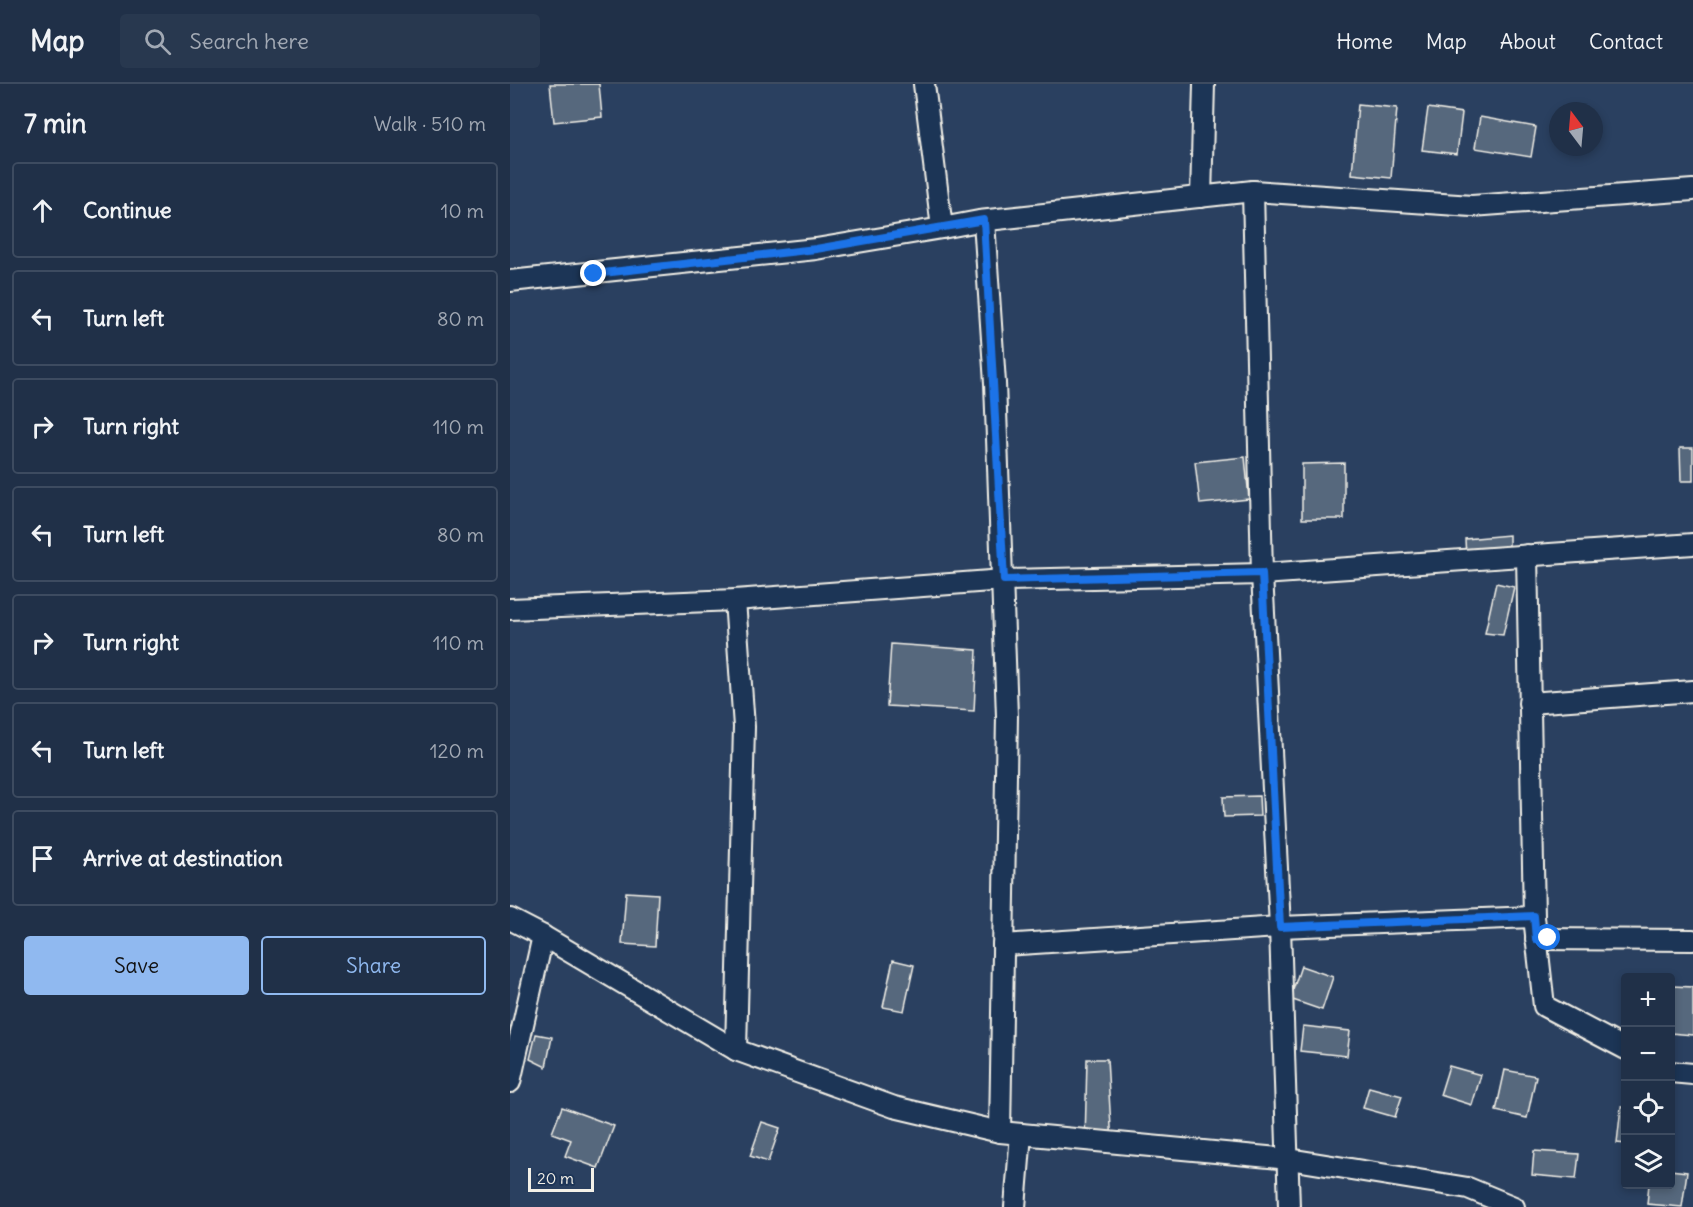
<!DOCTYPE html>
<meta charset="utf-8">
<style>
:root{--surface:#203048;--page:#28384f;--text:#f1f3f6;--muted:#a2a9b4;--line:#3d4b60;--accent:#90b9f0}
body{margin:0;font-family:Delius,sans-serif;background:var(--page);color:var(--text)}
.controls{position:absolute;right:18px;bottom:18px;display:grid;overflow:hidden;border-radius:6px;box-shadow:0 3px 9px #0003}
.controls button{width:54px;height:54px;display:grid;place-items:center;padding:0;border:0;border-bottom:2px solid var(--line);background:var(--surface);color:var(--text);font:30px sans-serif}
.compass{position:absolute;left:1039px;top:18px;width:54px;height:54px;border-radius:50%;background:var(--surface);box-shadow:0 3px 9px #0003;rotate:344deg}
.scale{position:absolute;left:18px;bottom:15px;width:66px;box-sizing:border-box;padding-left:6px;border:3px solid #f4f1e8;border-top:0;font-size:16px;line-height:21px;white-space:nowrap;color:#f4f1e8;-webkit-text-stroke:4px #1d3557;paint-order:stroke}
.stop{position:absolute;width:18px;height:18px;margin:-14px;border:4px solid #1a73e8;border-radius:50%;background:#fff}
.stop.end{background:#1a73e8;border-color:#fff;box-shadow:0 2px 6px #0008}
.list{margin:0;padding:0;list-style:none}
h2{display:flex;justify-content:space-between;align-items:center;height:78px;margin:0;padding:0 24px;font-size:26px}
h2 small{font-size:20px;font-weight:400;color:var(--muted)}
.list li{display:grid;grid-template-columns:39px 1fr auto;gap:18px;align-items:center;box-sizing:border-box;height:96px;margin:0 12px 12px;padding:0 12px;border:2px solid var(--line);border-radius:6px}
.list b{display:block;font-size:22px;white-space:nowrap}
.list em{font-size:20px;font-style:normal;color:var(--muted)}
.actions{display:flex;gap:12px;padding:18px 24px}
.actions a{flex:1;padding:14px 0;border:2px solid var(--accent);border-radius:6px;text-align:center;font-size:21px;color:var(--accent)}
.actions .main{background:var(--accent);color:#111}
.icon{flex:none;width:33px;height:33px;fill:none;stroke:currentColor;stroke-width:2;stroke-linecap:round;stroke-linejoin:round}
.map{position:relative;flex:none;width:1183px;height:1123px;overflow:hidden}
header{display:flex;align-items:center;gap:36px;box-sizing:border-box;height:84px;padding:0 30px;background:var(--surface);border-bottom:2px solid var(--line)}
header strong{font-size:28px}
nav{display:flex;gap:33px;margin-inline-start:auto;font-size:21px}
.search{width:420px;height:54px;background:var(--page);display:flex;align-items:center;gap:15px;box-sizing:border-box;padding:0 21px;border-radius:6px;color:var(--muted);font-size:22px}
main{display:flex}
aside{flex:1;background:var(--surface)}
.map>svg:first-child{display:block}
.building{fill:#56677d;stroke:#f4f1e8;stroke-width:1.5}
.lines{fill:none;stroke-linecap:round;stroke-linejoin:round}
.minor-casing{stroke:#f4f1e8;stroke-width:24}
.minor{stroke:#1d3557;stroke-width:20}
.route{stroke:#1a73e8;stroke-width:8}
</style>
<header>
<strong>Map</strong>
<div class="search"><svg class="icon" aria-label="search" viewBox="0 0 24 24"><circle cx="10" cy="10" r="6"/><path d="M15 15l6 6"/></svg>Search here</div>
<nav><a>Home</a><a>Map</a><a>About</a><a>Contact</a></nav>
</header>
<main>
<aside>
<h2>7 min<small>Walk · 510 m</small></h2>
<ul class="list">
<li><svg class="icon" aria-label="ahead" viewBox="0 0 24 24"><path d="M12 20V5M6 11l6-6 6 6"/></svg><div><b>Continue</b></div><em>10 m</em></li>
<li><svg class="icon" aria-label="left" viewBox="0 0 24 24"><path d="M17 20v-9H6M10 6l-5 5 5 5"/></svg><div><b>Turn left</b></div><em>80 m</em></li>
<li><svg class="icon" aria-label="right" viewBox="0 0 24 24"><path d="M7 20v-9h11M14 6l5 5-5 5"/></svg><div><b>Turn right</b></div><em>110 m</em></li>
<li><svg class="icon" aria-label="left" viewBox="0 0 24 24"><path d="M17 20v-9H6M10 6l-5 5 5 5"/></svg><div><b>Turn left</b></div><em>80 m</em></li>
<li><svg class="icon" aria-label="right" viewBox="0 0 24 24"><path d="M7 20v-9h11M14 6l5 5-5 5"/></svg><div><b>Turn right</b></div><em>110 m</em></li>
<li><svg class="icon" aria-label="left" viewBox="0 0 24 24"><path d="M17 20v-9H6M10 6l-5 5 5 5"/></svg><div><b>Turn left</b></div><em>120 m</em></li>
<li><svg class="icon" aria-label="arrive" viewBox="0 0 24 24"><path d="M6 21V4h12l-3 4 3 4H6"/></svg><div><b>Arrive at destination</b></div></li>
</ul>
<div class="actions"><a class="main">Save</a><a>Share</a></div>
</aside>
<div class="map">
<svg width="1183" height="1123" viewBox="0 0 1183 1123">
<rect width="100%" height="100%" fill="#2a4060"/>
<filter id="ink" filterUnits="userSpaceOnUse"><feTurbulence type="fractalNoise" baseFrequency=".0167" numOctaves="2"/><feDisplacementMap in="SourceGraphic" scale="12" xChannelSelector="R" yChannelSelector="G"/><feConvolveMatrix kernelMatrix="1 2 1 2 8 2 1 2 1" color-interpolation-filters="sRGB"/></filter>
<g filter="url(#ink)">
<g class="building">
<polygon points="40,0 89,0 92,33 44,38"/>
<polygon points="848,20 887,24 881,94 842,90"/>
<polygon points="918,24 952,29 947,70 912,66"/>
<polygon points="970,33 1026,43 1021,73 965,64"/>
<polygon points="1170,364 1183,364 1183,397 1171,397"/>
<polygon points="735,373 739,415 690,420 685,378"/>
<polygon points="834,379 834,435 792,435 792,380"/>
<polygon points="999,451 999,471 956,474 955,455"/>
<polygon points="986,499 1004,503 993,551 975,549"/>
<polygon points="381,560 467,566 464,627 377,622"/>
<polygon points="749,712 750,732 714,733 713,713"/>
<polygon points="116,808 148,810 145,862 112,860"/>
<polygon points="383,876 404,881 394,927 373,923"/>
<polygon points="791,882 823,893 812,926 780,915"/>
<polygon points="1162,902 1183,903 1183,951 1160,949"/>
<polygon points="793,942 840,947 837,972 790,967"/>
<polygon points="26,950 42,953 36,983 20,975"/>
<polygon points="577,975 597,975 602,1060 575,1059"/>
<polygon points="939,982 971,991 962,1021 930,1011"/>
<polygon points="995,986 1026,992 1017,1034 986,1027"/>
<polygon points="859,1003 892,1012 885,1033 853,1024"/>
<polygon points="52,1023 104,1042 88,1084 55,1072 61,1056 42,1049"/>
<polygon points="1111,1023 1116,1023 1116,1060 1107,1059"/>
<polygon points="252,1038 270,1044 258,1078 240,1072"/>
<polygon points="1024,1067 1069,1070 1066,1095 1022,1091"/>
<polygon points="1160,1086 1177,1088 1172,1123 1137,1120 1139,1100 1160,1100"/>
</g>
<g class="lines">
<g class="minor-casing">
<g id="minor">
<polyline points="414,0 432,144 469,137 743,107 962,122 1183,106"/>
<polyline points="743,107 752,490 770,843 779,1123"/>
<polyline points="691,113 694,0"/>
<polyline points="474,137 485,299 497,632 490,1048"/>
<polyline points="0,197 306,165 432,144"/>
<polyline points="1017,471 1024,833 1034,922 1116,965"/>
<polyline points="225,516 234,643 226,966"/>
<polyline points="0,525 225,516 494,496 752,490 1183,460"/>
<polyline points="1019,619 1183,607"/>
<polyline points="0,835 33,852 226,966 384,1023 490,1048 779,1075 958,1104 1004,1123"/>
<polyline points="1026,855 1183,856"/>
<polyline points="493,861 770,843 1024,833"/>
<polyline points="1160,988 1183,990"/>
<polyline points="0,998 33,852"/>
<polyline points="505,1123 511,1050"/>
</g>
</g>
<use href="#minor" class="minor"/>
</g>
</g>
<g class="lines" filter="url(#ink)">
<polyline class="route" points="84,190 306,165 474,136 494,496 752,489 770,843 1024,832 1026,855 1038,854"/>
</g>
</svg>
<div class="controls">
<button>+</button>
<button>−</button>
<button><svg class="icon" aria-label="locate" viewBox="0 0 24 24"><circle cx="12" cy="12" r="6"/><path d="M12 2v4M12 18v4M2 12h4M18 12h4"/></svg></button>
<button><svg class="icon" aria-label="layers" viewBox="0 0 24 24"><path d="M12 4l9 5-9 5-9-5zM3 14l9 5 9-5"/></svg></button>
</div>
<svg class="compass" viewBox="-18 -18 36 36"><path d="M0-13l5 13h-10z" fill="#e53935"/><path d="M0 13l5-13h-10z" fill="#a2a9b4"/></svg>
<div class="scale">20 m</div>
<div class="stop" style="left:1038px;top:854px"></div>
<div class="stop end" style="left:84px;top:190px"></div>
</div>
</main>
